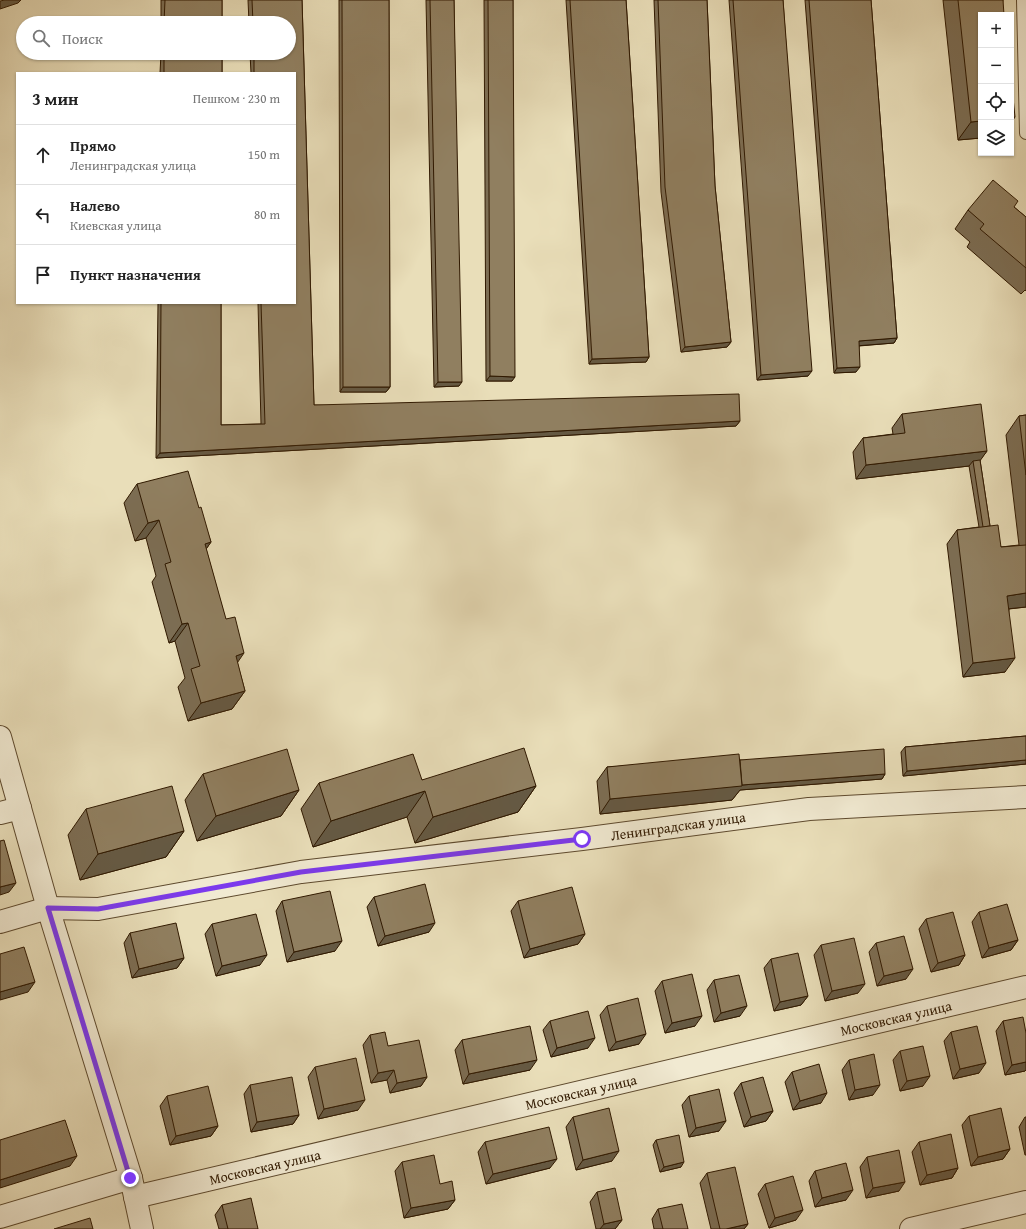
<!DOCTYPE html>
<html lang="ru">
<meta charset="utf-8">
<style>
:root{--surface:#fff;--page:#f6f6f6;--text:#222;--muted:#767676;--line:#e0e0e0}
body{margin:0;font-family:"Gentium Book Plus",serif;background:var(--page);color:var(--text)}
.controls{position:absolute;right:12px;top:12px;display:grid;overflow:hidden;border-radius:0px;box-shadow:0 1px 3px #0004}
.controls button{width:36px;height:36px;display:grid;place-items:center;padding:0;border:0;border-bottom:1px solid var(--line);background:var(--surface);color:var(--text);font:20px sans-serif}
.stop{position:absolute;width:12px;height:12px;margin:-9px;border:3px solid #7c3aed;border-radius:50%;background:#fff}
.stop.end{background:#7c3aed;border-color:#fff;box-shadow:0 1px 4px #0008}
.list{margin:0;padding:0;list-style:none}
h2{display:flex;justify-content:space-between;align-items:center;height:52px;margin:0;padding:0 16px;font-size:17px}
h2 small{font-size:13px;font-weight:400;color:var(--muted)}
.list li{display:grid;grid-template-columns:26px 1fr auto;gap:12px;align-items:center;box-sizing:border-box;height:60px;padding:0 16px;border-top:1px solid var(--line)}
.list b{display:block;font-size:15px;white-space:nowrap}
.list p{margin:0;font-size:13px;white-space:nowrap;color:var(--muted)}
.list em{font-size:13px;font-style:normal;color:var(--muted)}
.icon{flex:none;width:22px;height:22px;fill:none;stroke:currentColor;stroke-width:2;stroke-linecap:round;stroke-linejoin:round}
.map{position:relative;flex:none;width:1026px;height:1229px;overflow:hidden}
.search{position:absolute;background:var(--surface);box-shadow:0 1px 3px #0004;left:16px;top:16px;width:280px;height:44px;display:flex;align-items:center;gap:10px;box-sizing:border-box;padding:0 14px;border-radius:22px;color:var(--muted);font-size:15px}
.panel{position:absolute;background:var(--surface);box-shadow:0 1px 3px #0004;left:16px;top:72px;width:280px;height:232px;border-radius:0px}
.map>svg:first-child{display:block}
.lines{fill:none;stroke-linecap:round;stroke-linejoin:round}
.service-casing{stroke:#5e4a2e;stroke-width:14}
.minor-casing{stroke:#5e4a2e;stroke-width:24}
.service{stroke:#f1ead2;stroke-width:12}
.minor{stroke:#f1ead2;stroke-width:22}
.wall{fill:#7c6d53;stroke:#301900}
.shaded-wall{fill:#655943;stroke:#301900}
.building{fill:#907f60;stroke:#301900}
.route{stroke:#7c3aed;stroke-width:5}
.labels{text-anchor:middle;dominant-baseline:central;stroke-width:3.5;stroke-linejoin:round;paint-order:stroke}
.street-label{font-size:14px;fill:#301900;stroke:#f1ead2}
</style>
<div class="map">
<svg width="1026" height="1229" viewBox="0 0 1026 1229">
<rect width="100%" height="100%" fill="#e9deb9"/>
<filter id="stains"><feTurbulence type="fractalNoise" baseFrequency=".005" numOctaves="4"/><feColorMatrix values="0 0 0 0 .2 0 0 0 0 .09 0 0 0 0 .02 0 0 0 .5 -.17"/></filter>
<radialGradient id="worn" r=".72"><stop offset=".6" stop-color="#630" stop-opacity="0"/><stop offset="1" stop-color="#630" stop-opacity=".3"/></radialGradient>
<g class="lines">
<g class="service-casing">
<polyline id="service" points="1023,0 1026,133"/>
</g>
<g class="minor-casing">
<g id="minor">
<polyline points="0,737 48,908 131,1178 142,1229"/>
<polyline points="0,813 20,808"/>
<polyline points="0,922 48,908 98,909 301,872 582,839 809,809 1026,797"/>
<polyline points="135,1197 1026,987"/>
<polyline points="0,1217 131,1178"/>
<polyline points="911,1229 1026,1202"/>
</g>
</g>
<use href="#service" class="service"/>
<use href="#minor" class="minor"/>
</g>
<g class="wall">
<rect x="161" y="0" width="61" height="23"/>
<polygon points="248,0 302,0 314,405 740,421 736,426 156,458 158,303 221,303 221,425 261,424 258,303 295,303 295,73 251,73 250,53 289,53 289,23 249,23"/>
<polygon points="339,0 389,0 390,387 386,392 340,392"/>
<polygon points="426,0 454,0 459,386 434,387"/>
<polygon points="484,0 513,0 512,381 486,381"/>
<polygon points="566,0 626,0 649,357 646,362 589,364"/>
<polygon points="654,0 707,0 715,186 731,342 727,347 681,352 661,192"/>
<polygon points="729,0 783,0 808,376 757,380"/>
<polygon points="805,0 871,0 897,338 894,343 859,346 856,372 834,373"/>
<polygon points="943,0 1003,0 981,138 958,140"/>
<polygon points="161,53 222,53 222,73 160,73"/>
<polygon points="1014,207 1026,217 1026,291 1025,290 1021,294 967,247 970,242 955,229 968,210"/>
<polygon points="902,414 987,451 980,460 990,526 1001,547 1019,545 1006,435 1019,416 1026,415 1026,607 1009,609 1005,672 963,677 947,544 957,530 979,527 969,466 856,479 853,452 863,438 893,434 892,428"/>
<polygon points="137,484 199,508 211,542 206,549 245,691 232,709 188,721 178,687 185,678 175,641 169,643 152,582 156,576 146,538 135,541 124,503"/>
<polygon points="1026,736 1026,764 903,776 901,752 905,747"/>
<polygon points="740,760 885,774 882,779 740,790 732,800 600,814 597,781 607,767"/>
<polygon points="203,774 299,790 281,816 197,841 185,800"/>
<polygon points="422,780 536,786 518,812 415,843 407,817 313,847 301,809 319,783"/>
<polygon points="86,809 184,831 166,857 80,880 68,835"/>
<polygon points="374,897 429,932 378,946 367,907"/>
<polygon points="282,901 335,951 287,962 276,911"/>
<polygon points="518,901 585,934 578,944 524,958 511,911"/>
<polygon points="979,912 1018,940 1011,950 982,958 972,922"/>
<polygon points="926,919 965,955 959,965 931,972 919,929"/>
<polygon points="212,924 260,965 216,976 205,934"/>
<polygon points="130,933 184,958 177,968 132,978 124,943"/>
<polygon points="876,943 906,979 877,986 869,952"/>
<polygon points="821,945 858,993 825,1001 814,955"/>
<polygon points="771,959 808,996 801,1005 774,1011 764,968"/>
<polygon points="714,980 740,1016 714,1022 707,990"/>
<polygon points="662,981 695,1026 665,1033 655,991"/>
<polygon points="607,1006 639,1044 609,1051 600,1015"/>
<polygon points="550,1021 588,1048 551,1057 543,1030"/>
<polygon points="1003,1021 1026,1033 1026,1070 1025,1071 1005,1075 996,1031"/>
<polygon points="951,1032 979,1073 953,1079 944,1041"/>
<polygon points="370,1035 388,1046 427,1077 421,1086 390,1093 387,1080 371,1083 363,1045"/>
<polygon points="462,1040 530,1070 463,1084 455,1050"/>
<polygon points="900,1051 923,1086 900,1091 893,1060"/>
<polygon points="849,1060 873,1095 849,1100 842,1070"/>
<polygon points="315,1067 358,1110 318,1119 308,1077"/>
<polygon points="792,1072 821,1103 793,1110 785,1082"/>
<polygon points="741,1083 773,1111 766,1121 744,1127 734,1093"/>
<polygon points="250,1085 299,1115 293,1124 251,1132 244,1094"/>
<polygon points="167,1096 218,1126 211,1136 170,1145 160,1106"/>
<polygon points="689,1096 719,1131 689,1137 682,1105"/>
<polygon points="969,1116 1010,1149 1003,1159 971,1166 962,1125"/>
<polygon points="573,1117 612,1161 576,1170 566,1127"/>
<polygon points="1025,1117 1026,1117 1026,1155 1025,1155 1019,1127"/>
<polygon points="656,1140 681,1167 660,1172 653,1145"/>
<polygon points="485,1142 550,1168 486,1184 478,1152"/>
<polygon points="919,1142 958,1168 952,1178 920,1185 912,1152"/>
<polygon points="867,1157 899,1191 866,1198 860,1167"/>
<polygon points="402,1162 440,1184 455,1200 448,1209 404,1218 395,1171"/>
<polygon points="815,1171 846,1200 815,1207 809,1181"/>
<polygon points="707,1173 748,1224 744,1229 711,1229 700,1183"/>
<polygon points="765,1184 796,1220 769,1228 758,1194"/>
<polygon points="597,1192 622,1220 615,1229 596,1229 590,1202"/>
<polygon points="222,1205 258,1229 219,1229 215,1215"/>
<polygon points="658,1209 688,1229 654,1229 652,1219"/>
</g>
<g class="shaded-wall">
<polygon points="5,0 21,0 18,3 0,9 0,1"/>
<polygon points="1015,117 1011,123 1011,118"/>
<polygon points="981,121 981,138 958,140 971,122"/>
<polygon points="897,338 894,343 855,346 859,341"/>
<polygon points="731,342 727,347 681,352 685,347"/>
<polygon points="649,357 646,362 589,364 592,359"/>
<polygon points="860,367 856,372 834,373 837,368"/>
<polygon points="812,371 808,376 757,380 761,375"/>
<polygon points="490,376 515,377 512,381 486,381"/>
<polygon points="438,382 462,382 459,386 434,387"/>
<polygon points="343,387 390,387 386,392 340,392"/>
<polygon points="740,421 736,426 156,458 160,453"/>
<polygon points="987,451 977,465 973,461 969,466 856,479 866,465"/>
<polygon points="159,520 146,538 135,541 148,523"/>
<polygon points="211,542 198,561 205,544"/>
<polygon points="1026,593 1026,607 997,610 1007,596"/>
<polygon points="188,623 175,641 169,643 182,624"/>
<polygon points="244,653 231,672 236,656"/>
<polygon points="1015,658 1005,672 963,677 973,663"/>
<polygon points="245,691 232,709 188,721 201,703"/>
<polygon points="1026,760 1026,764 903,776 907,771"/>
<polygon points="885,774 882,779 740,790 732,800 600,814 610,799 742,785"/>
<polygon points="536,786 518,812 415,843 433,817"/>
<polygon points="299,790 281,816 197,841 216,816"/>
<polygon points="425,791 407,817 313,847 331,821"/>
<polygon points="184,831 166,857 80,880 98,854"/>
<polygon points="16,883 9,892 0,895 0,887"/>
<polygon points="435,923 429,932 378,946 385,936"/>
<polygon points="585,934 578,944 524,958 530,949"/>
<polygon points="1018,940 1011,950 982,958 989,948"/>
<polygon points="342,941 335,951 287,962 294,952"/>
<polygon points="267,955 260,965 216,976 222,966"/>
<polygon points="965,955 959,965 931,972 938,963"/>
<polygon points="184,958 177,968 132,978 139,969"/>
<polygon points="913,969 906,979 877,986 884,976"/>
<polygon points="35,982 28,992 0,1000 0,992"/>
<polygon points="865,984 858,993 825,1001 832,991"/>
<polygon points="808,996 801,1005 774,1011 780,1002"/>
<polygon points="747,1006 740,1016 714,1022 721,1013"/>
<polygon points="702,1016 695,1026 665,1033 672,1023"/>
<polygon points="646,1034 639,1044 609,1051 616,1042"/>
<polygon points="595,1038 588,1048 551,1057 557,1048"/>
<polygon points="537,1060 530,1070 463,1084 469,1074"/>
<polygon points="1026,1062 1026,1070 1025,1071 1005,1075 1012,1065"/>
<polygon points="986,1063 979,1073 953,1079 960,1069"/>
<polygon points="394,1070 387,1080 371,1083 378,1073"/>
<polygon points="930,1076 923,1086 900,1091 907,1081"/>
<polygon points="427,1077 421,1086 390,1093 397,1083"/>
<polygon points="880,1085 873,1095 849,1100 855,1090"/>
<polygon points="827,1093 821,1103 793,1110 800,1101"/>
<polygon points="365,1100 358,1110 318,1119 324,1109"/>
<polygon points="773,1111 766,1121 744,1127 751,1117"/>
<polygon points="299,1115 293,1124 251,1132 257,1122"/>
<polygon points="726,1121 719,1131 689,1137 696,1128"/>
<polygon points="218,1126 211,1136 170,1145 176,1136"/>
<polygon points="1010,1149 1003,1159 971,1166 978,1157"/>
<polygon points="619,1151 612,1161 576,1170 583,1160"/>
<polygon points="77,1156 70,1166 0,1188 0,1180"/>
<polygon points="557,1159 550,1168 486,1184 493,1174"/>
<polygon points="684,1162 681,1167 660,1172 664,1167"/>
<polygon points="958,1168 952,1178 920,1185 927,1175"/>
<polygon points="905,1182 899,1191 866,1198 873,1188"/>
<polygon points="853,1190 846,1200 815,1207 822,1198"/>
<polygon points="455,1200 448,1209 404,1218 411,1208"/>
<polygon points="803,1210 796,1220 769,1228 775,1218"/>
<polygon points="622,1220 615,1229 600,1229 604,1224"/>
<polygon points="748,1224 744,1229 726,1229"/>
</g>
<g class="building">
<polygon points="165,0 222,0 222,23 164,23"/>
<polygon points="252,0 302,0 314,405 739,394 740,421 160,453 161,303 221,303 221,425 265,424 261,303 295,303 295,73 254,73 254,53 289,53 289,23 253,23"/>
<polygon points="342,0 389,0 390,387 343,387"/>
<polygon points="430,0 454,0 462,382 438,382"/>
<polygon points="488,0 513,0 515,377 490,376"/>
<polygon points="570,0 626,0 649,357 592,359"/>
<polygon points="658,0 707,0 715,186 731,342 685,347 665,187"/>
<polygon points="733,0 783,0 812,371 761,375"/>
<polygon points="809,0 871,0 897,338 859,341 860,367 837,368"/>
<polygon points="958,0 1003,0 1004,15 981,15 981,121 971,122"/>
<rect x="164" y="53" width="58" height="20"/>
<polygon points="1011,78 1015,117 1011,118"/>
<polygon points="993,180 1018,201 1014,207 1026,217 1026,268 980,229 984,224 968,210"/>
<polygon points="981,404 987,451 866,465 863,438 905,433 902,414"/>
<polygon points="1026,415 1026,475 1019,416"/>
<polygon points="980,460 990,526 983,527 973,461"/>
<polygon points="188,471 199,508 201,507 211,542 205,544 226,619 235,617 244,653 236,656 245,691 201,703 191,669 200,666 188,623 182,624 165,564 171,562 159,520 148,523 137,484"/>
<polygon points="998,525 1001,547 1026,545 1026,593 1007,596 1015,658 973,663 957,530"/>
<polygon points="1026,736 1026,760 907,771 905,747"/>
<polygon points="524,748 536,786 433,817 425,791 331,821 319,783 413,754 422,780"/>
<polygon points="287,749 299,790 216,816 203,774"/>
<polygon points="884,749 885,774 742,785 740,760"/>
<polygon points="739,754 742,786 610,799 607,767"/>
<polygon points="172,786 184,831 98,854 86,809"/>
<polygon points="4,840 16,883 0,887 0,841"/>
<polygon points="425,884 435,923 385,936 374,897"/>
<polygon points="572,887 585,934 530,949 518,901"/>
<polygon points="330,891 342,941 294,952 282,901"/>
<polygon points="1007,904 1018,940 989,948 979,912"/>
<polygon points="953,912 965,955 938,963 926,919"/>
<polygon points="256,914 267,955 222,966 212,924"/>
<polygon points="176,923 184,958 139,969 130,933"/>
<polygon points="904,936 913,969 884,976 876,943"/>
<polygon points="854,938 865,984 832,991 821,945"/>
<polygon points="24,947 35,982 0,992 0,954"/>
<polygon points="798,953 808,996 780,1002 771,959"/>
<polygon points="692,974 702,1016 672,1023 662,981"/>
<polygon points="739,975 747,1006 721,1013 714,980"/>
<polygon points="638,998 646,1034 616,1042 607,1006"/>
<polygon points="588,1011 595,1038 557,1048 550,1021"/>
<polygon points="1023,1017 1026,1033 1026,1062 1012,1065 1003,1021"/>
<polygon points="530,1026 537,1060 469,1074 462,1040"/>
<polygon points="977,1026 986,1063 960,1069 951,1032"/>
<polygon points="385,1032 388,1046 419,1040 427,1077 397,1083 394,1070 378,1073 370,1035"/>
<polygon points="923,1046 930,1076 907,1081 900,1051"/>
<polygon points="874,1054 880,1085 855,1090 849,1060"/>
<polygon points="356,1058 365,1100 324,1109 315,1067"/>
<polygon points="819,1064 827,1093 800,1101 792,1072"/>
<polygon points="292,1077 299,1115 257,1122 250,1085"/>
<polygon points="763,1077 773,1111 751,1117 741,1083"/>
<polygon points="208,1086 218,1126 176,1136 167,1096"/>
<polygon points="719,1089 726,1121 696,1128 689,1096"/>
<polygon points="609,1108 619,1151 583,1160 573,1117"/>
<polygon points="1001,1108 1010,1149 978,1157 969,1116"/>
<polygon points="65,1120 77,1156 0,1180 0,1140"/>
<polygon points="549,1127 557,1159 493,1174 485,1142"/>
<polygon points="951,1134 958,1168 927,1175 919,1142"/>
<polygon points="679,1135 684,1162 664,1167 656,1140"/>
<polygon points="899,1150 905,1182 873,1188 867,1157"/>
<polygon points="434,1155 440,1184 452,1181 455,1200 411,1208 402,1162"/>
<polygon points="846,1163 853,1190 822,1198 815,1171"/>
<polygon points="735,1167 748,1224 726,1229 720,1229 707,1173"/>
<polygon points="793,1176 803,1210 775,1218 765,1184"/>
<polygon points="615,1188 622,1220 604,1224 597,1192"/>
<polygon points="251,1198 258,1229 228,1229 222,1205"/>
<polygon points="682,1204 688,1229 663,1229 658,1209"/>
<polygon points="90,1218 93,1229 54,1229"/>
</g>
<g class="lines">
<polyline class="route" points="130,1178 48,908 98,909 301,872 582,839"/>
</g>
<g class="labels">
<g class="street-label">
<text transform="translate(678 826) rotate(-8)">Ленинградская улица</text>
<text transform="translate(896 1018) rotate(-13)">Московская улица</text>
<text transform="translate(581 1092) rotate(-13)">Московская улица</text>
<text transform="translate(265 1167) rotate(-13)">Московская улица</text>
</g>
</g>
<rect width="100%" height="100%" filter="url(#stains)"/>
<rect width="100%" height="100%" fill="url(#worn)"/>
</svg>
<div class="controls">
<button>+</button>
<button>−</button>
<button><svg class="icon" aria-label="locate" viewBox="0 0 24 24"><circle cx="12" cy="12" r="6"/><path d="M12 2v4M12 18v4M2 12h4M18 12h4"/></svg></button>
<button><svg class="icon" aria-label="layers" viewBox="0 0 24 24"><path d="M12 4l9 5-9 5-9-5zM3 14l9 5 9-5"/></svg></button>
</div>
<div class="stop" style="left:582px;top:839px"></div>
<div class="stop end" style="left:130px;top:1178px"></div>
<div class="search"><svg class="icon" aria-label="search" viewBox="0 0 24 24"><circle cx="10" cy="10" r="6"/><path d="M15 15l6 6"/></svg>Поиск</div>
<section class="panel">
<h2>3 мин<small>Пешком · 230 m</small></h2>
<ul class="list">
<li><svg class="icon" aria-label="ahead" viewBox="0 0 24 24"><path d="M12 20V5M6 11l6-6 6 6"/></svg><div><b>Прямо</b><p>Ленинградская улица</p></div><em>150 m</em></li>
<li><svg class="icon" aria-label="left" viewBox="0 0 24 24"><path d="M17 20v-9H6M10 6l-5 5 5 5"/></svg><div><b>Налево</b><p>Киевская улица</p></div><em>80 m</em></li>
<li><svg class="icon" aria-label="arrive" viewBox="0 0 24 24"><path d="M6 21V4h12l-3 4 3 4H6"/></svg><div><b>Пункт назначения</b></div></li>
</ul>
</section>
</div>
